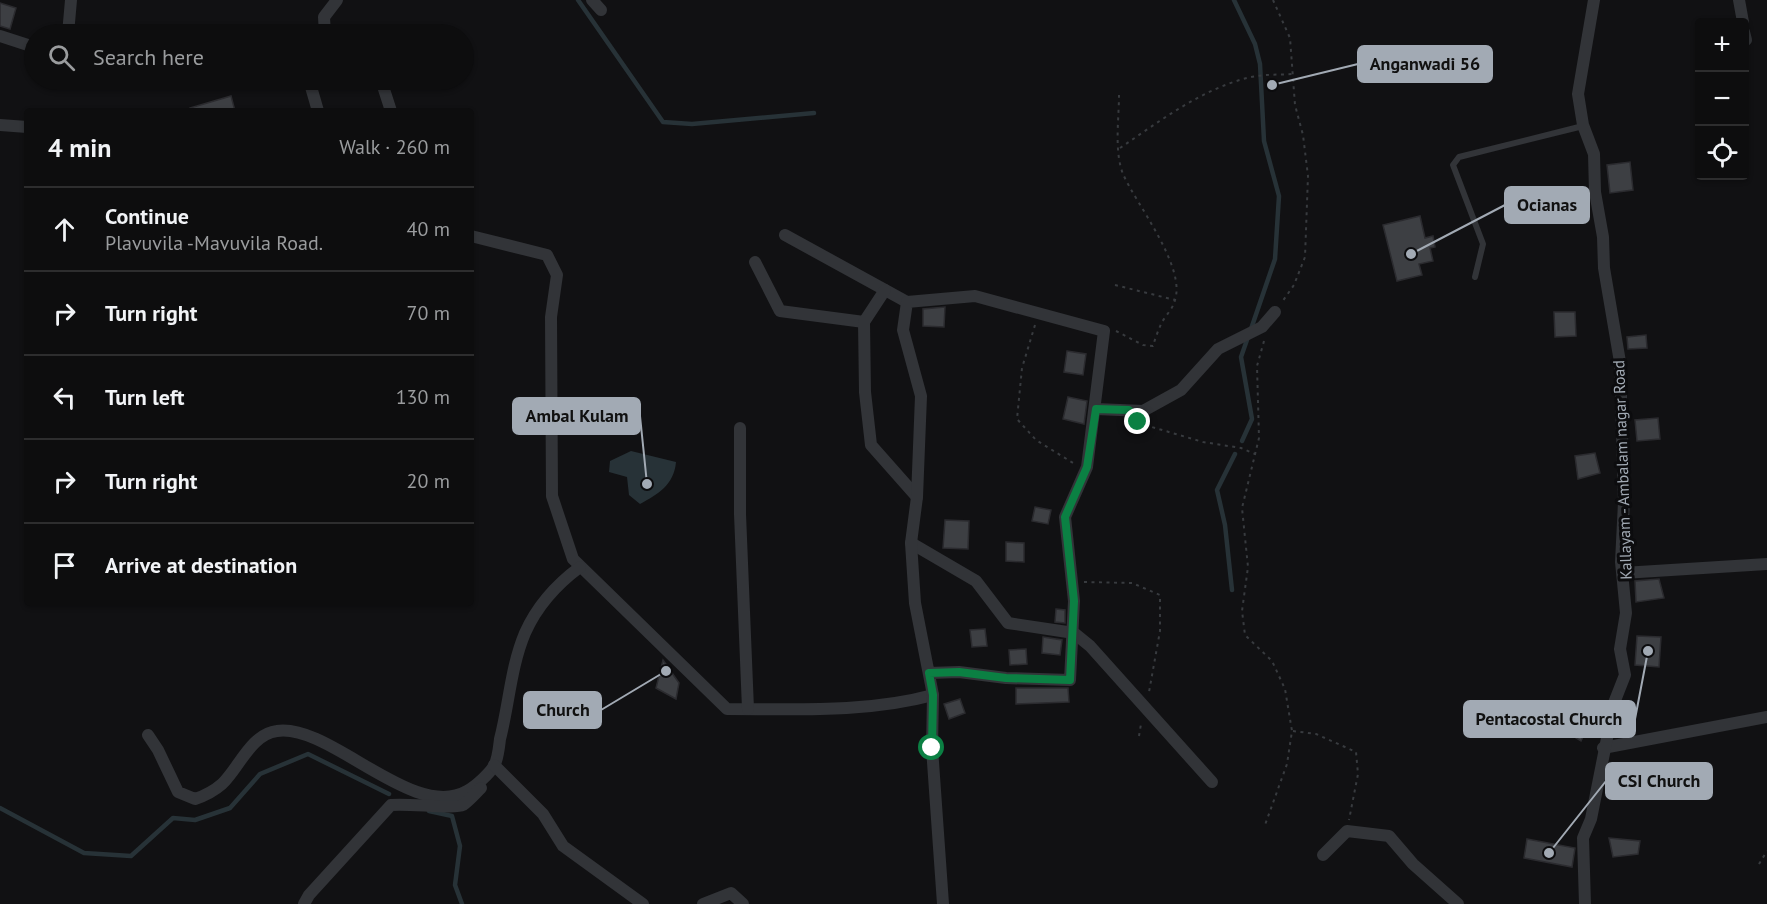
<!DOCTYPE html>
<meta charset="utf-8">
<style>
:root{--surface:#0d0d0e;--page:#161617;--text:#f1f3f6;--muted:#9a9c9e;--line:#2d2d2e}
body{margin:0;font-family:"PT Sans",sans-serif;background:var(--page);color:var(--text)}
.controls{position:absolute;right:18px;top:18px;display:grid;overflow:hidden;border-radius:6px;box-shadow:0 2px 4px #0004}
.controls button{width:54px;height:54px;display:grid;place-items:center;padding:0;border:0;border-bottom:2px solid var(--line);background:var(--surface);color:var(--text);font:30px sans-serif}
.stop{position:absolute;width:18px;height:18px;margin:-14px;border:4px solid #0b8043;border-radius:50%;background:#fff}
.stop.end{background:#0b8043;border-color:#fff;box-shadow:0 2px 6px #0008}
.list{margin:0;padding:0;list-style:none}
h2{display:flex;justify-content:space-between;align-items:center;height:78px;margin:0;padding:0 24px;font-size:26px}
h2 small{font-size:20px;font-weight:400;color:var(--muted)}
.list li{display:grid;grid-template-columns:39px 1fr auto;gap:18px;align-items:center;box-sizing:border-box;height:84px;padding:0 24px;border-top:2px solid var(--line)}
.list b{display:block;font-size:22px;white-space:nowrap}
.list p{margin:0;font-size:20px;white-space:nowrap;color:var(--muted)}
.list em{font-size:20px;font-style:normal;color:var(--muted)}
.icon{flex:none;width:33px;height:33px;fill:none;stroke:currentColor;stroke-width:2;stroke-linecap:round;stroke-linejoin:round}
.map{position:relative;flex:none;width:1767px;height:904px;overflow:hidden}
.search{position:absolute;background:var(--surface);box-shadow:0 2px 4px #0004;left:24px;top:24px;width:450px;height:66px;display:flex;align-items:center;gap:15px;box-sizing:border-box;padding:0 21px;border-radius:33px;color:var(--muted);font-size:22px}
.panel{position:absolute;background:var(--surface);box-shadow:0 2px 4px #0004;left:24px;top:108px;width:450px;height:498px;border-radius:6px}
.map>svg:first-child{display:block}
.water{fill:#273237}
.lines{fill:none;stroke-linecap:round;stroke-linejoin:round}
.stream{stroke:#273237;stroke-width:4.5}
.building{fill:#3d3f43;stroke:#2b2b2f;stroke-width:1.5}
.path{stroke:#383b3f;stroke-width:2;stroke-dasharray:3 4.5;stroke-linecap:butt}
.lane{stroke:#323438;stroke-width:6}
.street{stroke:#323438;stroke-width:12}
.route{stroke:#0b8043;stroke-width:8}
.labels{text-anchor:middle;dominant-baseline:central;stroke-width:6;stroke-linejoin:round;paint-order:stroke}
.street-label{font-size:16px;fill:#a2aab4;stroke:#0c0c0e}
.leader{fill:none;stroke:#a2aab4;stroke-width:2}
.callout-dot{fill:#a2aab4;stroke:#0c0c0e;stroke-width:2}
.callout{fill:#a2aab4;stroke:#a2aab4;stroke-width:2}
.callout-label{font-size:18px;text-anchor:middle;font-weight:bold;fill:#111}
</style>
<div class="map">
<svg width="1767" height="904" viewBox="0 0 1767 904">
<rect width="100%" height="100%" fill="#111113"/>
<path class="water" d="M631 451 676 462C674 485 658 494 640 504L629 495 627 477 609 472 610 461Z"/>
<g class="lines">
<g class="stream">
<polyline points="578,0 663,122 692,124 814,113"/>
<polyline points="1234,0 1255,44 1260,64 1264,141 1279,196 1275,259 1251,329"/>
<polyline points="1242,441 1252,419 1241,357 1248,337"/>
<polyline points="1232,590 1225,525 1217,490 1235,454"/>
<polyline points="0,808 84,853 131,856 173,818 195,820 230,808 260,774 308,754 389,794"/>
<polyline points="429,811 452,816 460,846 455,885 462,904"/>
</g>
</g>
<g class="building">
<polygon points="0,3 16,8 10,29 0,26"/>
<polygon points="231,96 235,111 191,111 190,108"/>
<polygon points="1630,162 1633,190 1610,193 1607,165"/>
<polygon points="1420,216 1425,238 1433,236 1435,247 1430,248 1433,261 1419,264 1422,275 1397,281 1383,225"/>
<polygon points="945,307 944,327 923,326 923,309"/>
<polygon points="1554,312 1575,312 1576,336 1555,337"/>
<polygon points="1646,335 1647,348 1628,349 1627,337"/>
<polygon points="1067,351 1086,354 1083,375 1064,372"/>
<polygon points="1068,397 1087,401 1084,424 1063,419"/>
<polygon points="1658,418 1660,439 1637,441 1635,420"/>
<polygon points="1595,453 1600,473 1578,479 1575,456"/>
<polygon points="1035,507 1051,510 1048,524 1032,521"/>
<polygon points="945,520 969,521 968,549 943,548"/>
<polygon points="1006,542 1024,543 1024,562 1006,561"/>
<polygon points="1659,579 1664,598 1636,602 1635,581"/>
<polygon points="1056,609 1065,610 1065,623 1055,622"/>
<polygon points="985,629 987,646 972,647 970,630"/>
<polygon points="1637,636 1661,637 1659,667 1635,665"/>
<polygon points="1043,637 1062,640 1060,655 1042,653"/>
<polygon points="1026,649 1027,664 1010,665 1009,650"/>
<polygon points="663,660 679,683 676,699 656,688"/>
<polygon points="1016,688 1068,688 1069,702 1016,704"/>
<polygon points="960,699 965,713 949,719 944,704"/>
<polygon points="1574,710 1593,715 1581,741 1563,730"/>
<polygon points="1609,838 1640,841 1638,854 1613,857"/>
<polygon points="1527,839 1575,848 1572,867 1524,858"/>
</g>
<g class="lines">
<g class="path">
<polyline points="1273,0 1290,38 1295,105 1303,135 1308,176 1305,257 1294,285 1282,302"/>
<path d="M1120 148C1160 121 1203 88 1251 77 1265 74 1279 75 1293 74"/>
<polyline points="1115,285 1175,300"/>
<polyline points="1035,325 1022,368 1017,419 1036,440 1073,463"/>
<path d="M1116 331 1143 345 1153 346C1155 339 1158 331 1161 324 1165 316 1173 309 1175 300 1186 266 1136 204 1123 174 1114 151 1119 119 1119 95"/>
<polyline points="1264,341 1257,366 1259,438 1242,508 1248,567 1242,611 1245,635 1272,661 1285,689 1292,731 1287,764 1265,825"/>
<polyline points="1145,425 1203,442 1241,448 1255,454"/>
<polyline points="1084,582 1132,583 1160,595 1160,631 1149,692"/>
<polyline points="1293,731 1316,734 1356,752 1358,774 1349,820"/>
<polyline points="1139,736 1141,724"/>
<polyline points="1759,864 1767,851"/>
</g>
<polyline class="lane" points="1475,277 1483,244 1453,165 1459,157 1583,126"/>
<g class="street">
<polyline points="592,0 601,10"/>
<polyline points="1739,0 1743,22"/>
<polyline points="1744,32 1746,40"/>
<polyline points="68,34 71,0"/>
<polyline points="325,34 324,17 337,0"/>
<polyline points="0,36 34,47"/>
<polyline points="309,80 318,111"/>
<polyline points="381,80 391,111"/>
<polyline points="0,125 27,127"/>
<polyline points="785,235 907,302"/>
<path d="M471 236 547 255 557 275 551 317 552 496 573 559 727 709C795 709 867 713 933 695"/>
<polyline points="755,262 780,311 864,322"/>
<polyline points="885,290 864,322 865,392 871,445 917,497"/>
<polyline points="1096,409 1143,411 1181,390 1218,349 1262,327 1275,312"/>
<polyline points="740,428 740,514 748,709"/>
<polyline points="911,543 976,581 1008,623 1074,633 1090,646 1212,782"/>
<polyline points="1623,573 1767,564"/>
<polyline points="929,673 959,672 1006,678 1070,680 1074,601 1065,517 1087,467 1104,331 975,296 907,302 903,330 921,396 917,497 911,543 915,603 933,695 932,748 943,904"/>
<path d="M148 735 158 750 178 792 195 799C204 796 214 791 222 784 239 768 251 734 277 731 330 723 413 822 467 791 476 786 489 774 494 766 498 759 499 747 500 739 509 704 511 666 525 633 537 606 557 584 580 567"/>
<polyline points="1603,748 1767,717"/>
<polyline points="494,765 543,814 563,846 643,904"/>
<polyline points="1323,855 1347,831 1389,836 1413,864 1458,904"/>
<path d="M304 904 309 895 391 805C406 803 455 809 463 805 469 801 475 794 481 788"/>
<polyline points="703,904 731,893 743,904"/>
<polyline points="1585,904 1583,838 1591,819 1614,703 1625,675 1620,649 1626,613 1621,562 1624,502 1620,362 1604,268 1603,237 1595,192 1594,154 1583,125 1578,94 1594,0"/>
</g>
</g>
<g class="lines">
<polyline class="route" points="932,748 933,695 929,673 959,672 1006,678 1070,680 1074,601 1065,517 1087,467 1096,409 1129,410 1138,422"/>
</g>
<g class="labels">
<g class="street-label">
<text transform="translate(1622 470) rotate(-92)">Kallayam - Ambalam nagar Road</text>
</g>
</g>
<path class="leader" d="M1272 85L1358 64M1411 254L1505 205M647 484L640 416M666 671L601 710M1648 651L1635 719M1549 853L1606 781"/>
<g class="callout-dot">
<circle cx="1272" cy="85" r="6"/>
<circle cx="1411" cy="254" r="6"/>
<circle cx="647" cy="484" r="6"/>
<circle cx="666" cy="671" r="6"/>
<circle cx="1648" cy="651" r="6"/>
<circle cx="1549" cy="853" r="6"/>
</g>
<g class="callout">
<rect x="1358" y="46" width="134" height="36" rx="6"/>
<rect x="1505" y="187" width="84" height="36" rx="6"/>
<rect x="513" y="398" width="127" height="36" rx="6"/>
<rect x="524" y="692" width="77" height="36" rx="6"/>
<rect x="1464" y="701" width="171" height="36" rx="6"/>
<rect x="1606" y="763" width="106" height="36" rx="6"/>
</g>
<g class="callout-label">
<text x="1425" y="70">Anganwadi 56</text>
<text x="1547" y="211">Ocianas</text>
<text x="577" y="422">Ambal Kulam</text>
<text x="563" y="716">Church</text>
<text x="1549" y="725">Pentacostal Church</text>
<text x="1659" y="787">CSI Church</text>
</g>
</svg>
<div class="controls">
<button>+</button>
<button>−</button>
<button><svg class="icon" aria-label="locate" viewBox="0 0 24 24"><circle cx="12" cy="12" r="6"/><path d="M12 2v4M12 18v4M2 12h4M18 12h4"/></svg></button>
</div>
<div class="stop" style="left:932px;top:748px"></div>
<div class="stop end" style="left:1138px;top:422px"></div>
<div class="search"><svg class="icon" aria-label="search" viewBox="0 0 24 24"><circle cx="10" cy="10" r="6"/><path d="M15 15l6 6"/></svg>Search here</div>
<section class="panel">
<h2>4 min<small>Walk · 260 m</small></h2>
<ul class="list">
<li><svg class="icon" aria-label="ahead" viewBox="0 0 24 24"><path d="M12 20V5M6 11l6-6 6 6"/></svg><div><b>Continue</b><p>Plavuvila -Mavuvila Road.</p></div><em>40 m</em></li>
<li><svg class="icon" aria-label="right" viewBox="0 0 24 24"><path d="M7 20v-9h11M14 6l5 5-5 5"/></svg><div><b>Turn right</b></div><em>70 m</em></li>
<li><svg class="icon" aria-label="left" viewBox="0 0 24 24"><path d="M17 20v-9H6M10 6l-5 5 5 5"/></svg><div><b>Turn left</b></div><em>130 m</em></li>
<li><svg class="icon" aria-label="right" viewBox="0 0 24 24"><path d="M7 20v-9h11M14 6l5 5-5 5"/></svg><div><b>Turn right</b></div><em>20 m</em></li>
<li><svg class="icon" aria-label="arrive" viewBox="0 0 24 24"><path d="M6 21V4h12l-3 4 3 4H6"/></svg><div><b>Arrive at destination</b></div></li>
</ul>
</section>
</div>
